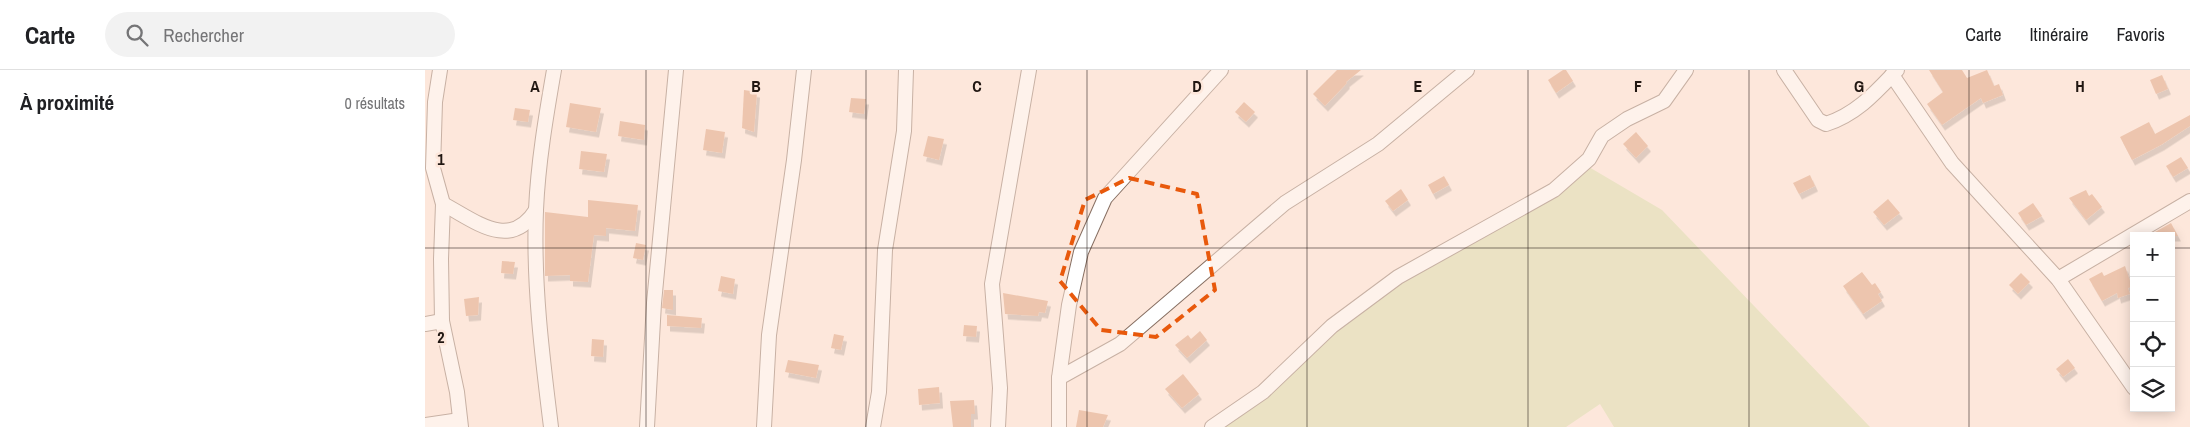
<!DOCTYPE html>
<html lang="fr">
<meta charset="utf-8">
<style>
:root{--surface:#fff;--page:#f2f2f2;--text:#202124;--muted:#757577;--line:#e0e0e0}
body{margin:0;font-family:"Archivo Narrow",sans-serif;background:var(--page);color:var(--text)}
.controls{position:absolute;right:15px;bottom:15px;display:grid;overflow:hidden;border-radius:0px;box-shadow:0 2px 12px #0003}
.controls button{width:45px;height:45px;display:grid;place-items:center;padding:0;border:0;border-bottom:1px solid var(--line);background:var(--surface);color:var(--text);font:25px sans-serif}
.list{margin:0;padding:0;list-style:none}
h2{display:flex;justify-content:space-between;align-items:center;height:65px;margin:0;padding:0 20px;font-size:21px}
h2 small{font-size:16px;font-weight:400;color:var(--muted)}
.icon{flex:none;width:28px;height:28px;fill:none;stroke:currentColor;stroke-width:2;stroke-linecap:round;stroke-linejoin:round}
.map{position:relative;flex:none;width:1765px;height:357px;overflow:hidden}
header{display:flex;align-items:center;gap:30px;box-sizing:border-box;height:70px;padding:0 25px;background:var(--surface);border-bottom:1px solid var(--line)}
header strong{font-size:24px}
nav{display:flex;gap:28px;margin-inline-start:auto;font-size:18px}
.search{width:350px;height:45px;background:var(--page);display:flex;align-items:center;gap:12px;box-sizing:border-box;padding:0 18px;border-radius:28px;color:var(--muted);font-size:19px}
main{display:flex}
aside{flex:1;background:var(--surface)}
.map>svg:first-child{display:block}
.green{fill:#d4dca9}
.building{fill:#da9c79;filter:url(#shadow)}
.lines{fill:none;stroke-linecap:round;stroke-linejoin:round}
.minor-casing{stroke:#876f62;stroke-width:16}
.minor{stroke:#fff;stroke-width:14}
.marked{fill:none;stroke:#e8590c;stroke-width:4;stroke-dasharray:10 6;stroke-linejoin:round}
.grid{fill:none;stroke:#211712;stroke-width:1;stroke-opacity:0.55}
.grid-label{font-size:16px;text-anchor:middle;font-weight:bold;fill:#211712;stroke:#fde7db;stroke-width:5;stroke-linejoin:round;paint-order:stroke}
</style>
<header>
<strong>Carte</strong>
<div class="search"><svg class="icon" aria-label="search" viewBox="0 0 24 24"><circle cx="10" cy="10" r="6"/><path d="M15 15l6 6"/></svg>Rechercher</div>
<nav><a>Carte</a><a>Itinéraire</a><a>Favoris</a></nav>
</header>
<main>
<aside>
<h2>À proximité<small>0 résultats</small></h2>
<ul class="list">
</ul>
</aside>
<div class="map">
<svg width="1765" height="357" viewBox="0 0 1765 357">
<defs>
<filter id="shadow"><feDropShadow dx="3" dy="5.5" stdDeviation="0" flood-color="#0004"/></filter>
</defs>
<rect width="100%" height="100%" fill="#fde7db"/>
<polygon class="green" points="1152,90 1237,140 1445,357 1189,357 1175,334 1141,357 783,357 849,308 990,191 1137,111"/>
<g class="building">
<polygon points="912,0 936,0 921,12 922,13 900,36 888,24"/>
<polygon points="1138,0 1141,0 1148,11 1131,23 1123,10"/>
<polygon points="1504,0 1537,0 1542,8 1562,0 1569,16 1574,14 1578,25 1558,33 1556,28 1517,55 1502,34 1518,22"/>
<polygon points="1737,5 1743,19 1731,24 1725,10"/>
<polygon points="319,20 332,22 329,62 317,58"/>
<polygon points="426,28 441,29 439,44 424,42"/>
<polygon points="819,32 830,42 821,52 810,42"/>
<polygon points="145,33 176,38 171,62 141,57"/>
<polygon points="90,38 105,40 103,52 88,50"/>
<polygon points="1765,45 1765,56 1736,75 1707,90 1695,67 1724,52 1730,64"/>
<polygon points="195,51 220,55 219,70 193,66"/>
<polygon points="281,59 300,62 297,83 278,80"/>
<polygon points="1211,62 1223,76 1211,88 1198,74"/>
<polygon points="503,66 519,69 514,90 498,86"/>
<polygon points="156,81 182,84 179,102 154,99"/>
<polygon points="1756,87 1763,98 1748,107 1741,96"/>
<polygon points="1385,105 1390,116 1374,124 1368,113"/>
<polygon points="1019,106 1024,115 1008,124 1003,115"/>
<polygon points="976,119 983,130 968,141 960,131"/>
<polygon points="1661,120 1664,126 1667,124 1677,137 1661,150 1644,128"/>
<polygon points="1463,129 1475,143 1459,155 1448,142"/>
<polygon points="163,130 213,135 210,161 181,158 181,166 169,165 163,212 145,211 145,205 120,206 120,142 163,147"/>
<polygon points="1608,133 1617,146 1601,155 1593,143"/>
<polygon points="1746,153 1753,166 1723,166"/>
<polygon points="211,173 221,175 218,190 208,188"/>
<polygon points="77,191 90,192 88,204 76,203"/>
<polygon points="1700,196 1707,217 1703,218 1705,224 1693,228 1692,223 1677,231 1664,209 1677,202 1679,206"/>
<polygon points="1437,202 1447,215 1450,213 1456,222 1453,224 1457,231 1438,244 1418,216"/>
<polygon points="1596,203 1605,212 1593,224 1584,215"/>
<polygon points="296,206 310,209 308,224 293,221"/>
<polygon points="239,220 248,220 248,240 237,238"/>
<polygon points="578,223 623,231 620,243 614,242 613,246 580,244"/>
<polygon points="54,227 53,245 41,246 39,229"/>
<polygon points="242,245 277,248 276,258 242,256"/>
<polygon points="539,255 552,256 551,267 538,266"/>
<polygon points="775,261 782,270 762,288 750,275 763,265 766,269"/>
<polygon points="409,264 419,266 416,280 406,278"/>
<polygon points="167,269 179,270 178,287 166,286"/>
<polygon points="1643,289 1650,298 1638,307 1631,299"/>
<polygon points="363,290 394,295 391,308 360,302"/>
<polygon points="758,304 774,324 757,338 740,319"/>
<polygon points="514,317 515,333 494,335 493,319"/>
<polygon points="549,330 550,344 546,344 546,357 528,357 525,331"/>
<polygon points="654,340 683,345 678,357 651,357"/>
</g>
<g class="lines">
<g class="minor-casing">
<g id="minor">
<polyline points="15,0 10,32 8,98 18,134 16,189 17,251 32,322 36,357"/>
<path d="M1359 0 1393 50 1401 54C1432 44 1451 22 1472 0"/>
<polyline points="1467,5 1527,93 1633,209 1709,318"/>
<path d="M18 134C49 150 85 182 111 140"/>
<polyline points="1633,209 1765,131"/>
<polyline points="0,254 17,251"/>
<polyline points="634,308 695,274 860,133 953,74 1042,0"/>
<polyline points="0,355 35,350"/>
<path d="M126 357C117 285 108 213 111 140 113 93 121 46 129 0"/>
<polyline points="222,357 229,233 251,0"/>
<polyline points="339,357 344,265 369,90 379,0"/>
<polyline points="448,357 454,322 460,180 479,61 481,0"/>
<polyline points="573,357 575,318 567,214 604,0"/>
<polyline points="634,357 634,308 644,235 656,182 680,128 796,0"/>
<polyline points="787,357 838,322 907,256 973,207 1129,120 1164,89 1177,66 1202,49 1239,31 1261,0"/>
</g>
</g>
<use href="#minor" class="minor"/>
</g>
<path d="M0 0H1765V357H0ZM704 108 772 124 790 220 731 267 676 260 635 211 660 130Z" fill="#fde7db" fill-opacity=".55" fill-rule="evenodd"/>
<path class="marked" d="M704 108 772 124 790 220 731 267 676 260 635 211 660 130Z"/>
<path class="grid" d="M221 0V357M441 0V357M662 0V357M882 0V357M1103 0V357M1324 0V357M1544 0V357M0 178H1709M1746 178H1765"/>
<g class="grid-label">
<text x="110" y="22">A</text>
<text x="331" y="22">B</text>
<text x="552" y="22">C</text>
<text x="772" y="22">D</text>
<text x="993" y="22">E</text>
<text x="1213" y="22">F</text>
<text x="1434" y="22">G</text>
<text x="1655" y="22">H</text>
<text x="16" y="95">1</text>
<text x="16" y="273">2</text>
</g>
</svg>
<div class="controls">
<button>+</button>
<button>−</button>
<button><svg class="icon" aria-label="locate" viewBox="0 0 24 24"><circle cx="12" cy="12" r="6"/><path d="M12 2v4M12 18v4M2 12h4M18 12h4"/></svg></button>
<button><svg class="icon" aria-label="layers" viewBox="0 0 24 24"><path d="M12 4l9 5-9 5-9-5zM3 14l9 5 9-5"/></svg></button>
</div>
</div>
</main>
